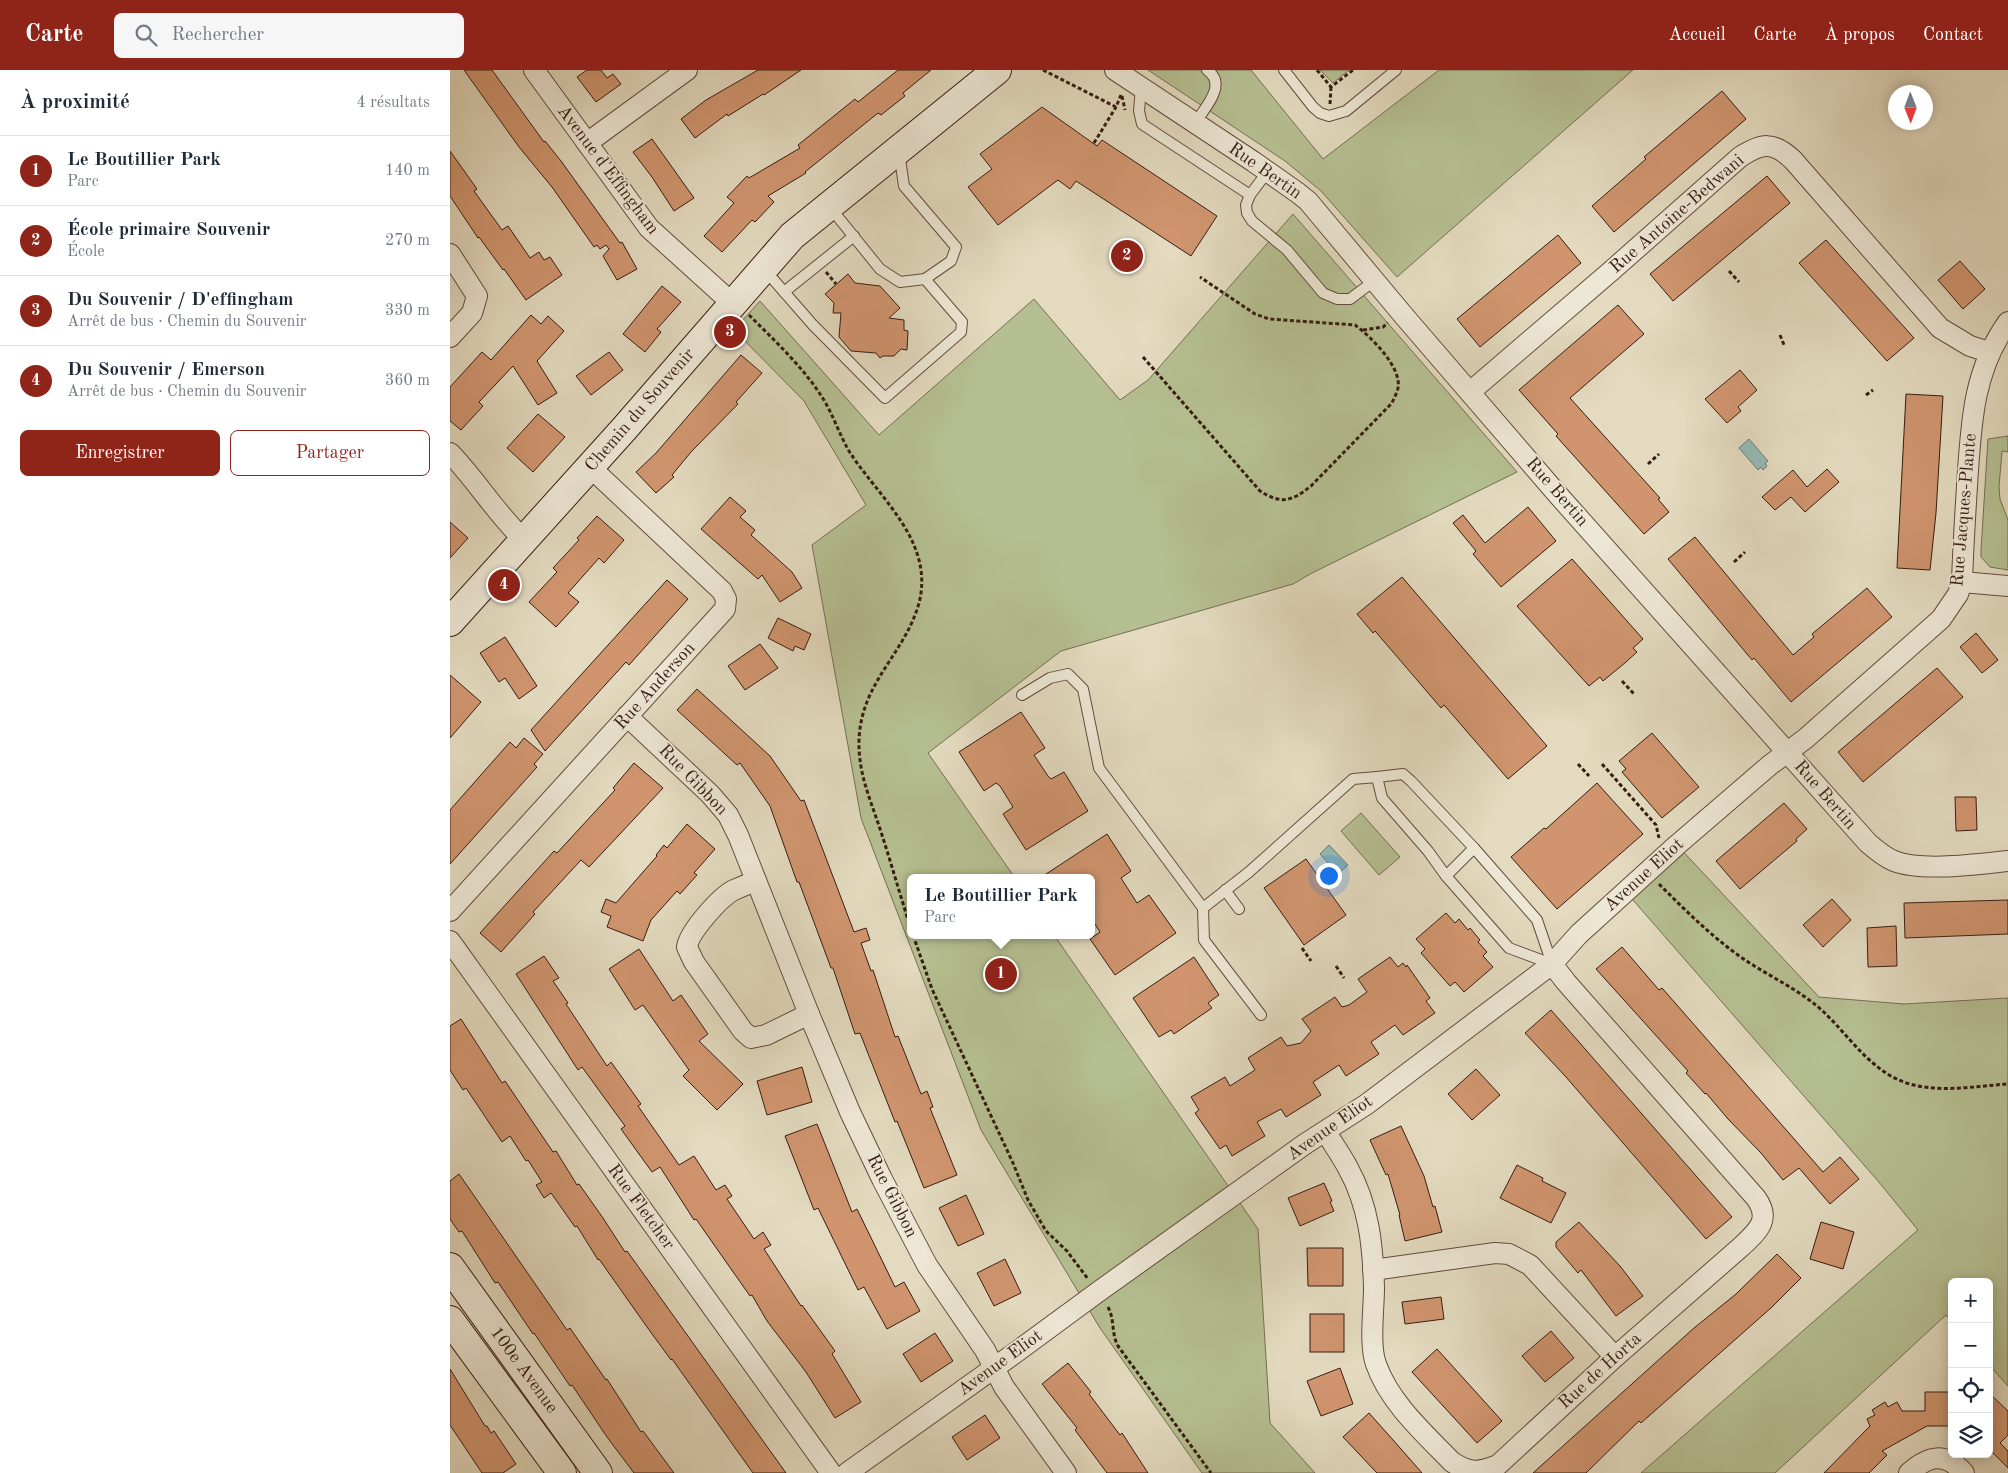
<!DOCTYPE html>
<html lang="fr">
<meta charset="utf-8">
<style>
:root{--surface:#fff;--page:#f6f6f7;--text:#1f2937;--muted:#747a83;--line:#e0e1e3;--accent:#8f2418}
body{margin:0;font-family:"Old Standard TT",serif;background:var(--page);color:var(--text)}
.controls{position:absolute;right:15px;bottom:15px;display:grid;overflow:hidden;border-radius:8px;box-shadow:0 2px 12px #0003}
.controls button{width:45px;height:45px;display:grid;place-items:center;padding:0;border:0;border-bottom:1px solid var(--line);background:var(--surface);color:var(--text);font:25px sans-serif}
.compass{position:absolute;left:1438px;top:15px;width:45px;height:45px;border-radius:50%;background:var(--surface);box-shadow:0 2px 12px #0003;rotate:179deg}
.you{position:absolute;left:878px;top:805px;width:18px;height:18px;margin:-12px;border:4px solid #fff;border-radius:50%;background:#1a73e8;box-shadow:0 0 0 8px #1a73e833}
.badge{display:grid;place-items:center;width:32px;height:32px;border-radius:50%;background:var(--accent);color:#fff;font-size:16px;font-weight:700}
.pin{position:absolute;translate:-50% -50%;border:2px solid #fff;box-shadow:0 1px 5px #0006}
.popup{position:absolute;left:457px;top:804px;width:188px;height:65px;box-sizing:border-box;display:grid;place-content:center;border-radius:8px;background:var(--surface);filter:drop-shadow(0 1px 4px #0005);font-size:16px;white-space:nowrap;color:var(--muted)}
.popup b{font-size:19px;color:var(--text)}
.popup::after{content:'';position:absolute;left:50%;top:100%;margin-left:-10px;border:10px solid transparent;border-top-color:var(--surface)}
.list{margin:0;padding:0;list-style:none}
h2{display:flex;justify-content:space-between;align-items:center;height:65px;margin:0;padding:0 20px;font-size:21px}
h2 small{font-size:16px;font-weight:400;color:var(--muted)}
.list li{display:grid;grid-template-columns:32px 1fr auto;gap:15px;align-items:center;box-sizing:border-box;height:70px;padding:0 20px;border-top:1px solid var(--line)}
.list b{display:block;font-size:19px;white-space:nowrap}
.list p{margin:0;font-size:16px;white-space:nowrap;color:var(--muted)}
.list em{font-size:16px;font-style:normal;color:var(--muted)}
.actions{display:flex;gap:10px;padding:15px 20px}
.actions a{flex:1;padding:11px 0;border:1px solid var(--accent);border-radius:8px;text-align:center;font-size:18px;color:var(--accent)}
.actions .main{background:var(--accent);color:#fff}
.icon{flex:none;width:28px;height:28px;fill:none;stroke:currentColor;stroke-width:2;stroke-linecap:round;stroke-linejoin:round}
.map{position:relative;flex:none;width:1558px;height:1403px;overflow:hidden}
header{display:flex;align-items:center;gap:30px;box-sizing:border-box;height:70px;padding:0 25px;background:var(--accent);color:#fff}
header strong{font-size:24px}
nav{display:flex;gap:28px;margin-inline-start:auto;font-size:18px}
.search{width:350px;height:45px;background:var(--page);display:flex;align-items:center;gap:12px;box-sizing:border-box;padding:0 18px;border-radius:8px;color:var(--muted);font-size:19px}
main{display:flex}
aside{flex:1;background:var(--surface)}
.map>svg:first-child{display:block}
.green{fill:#b5bf91;stroke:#766e52}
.water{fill:#95bab5;stroke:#6f7b74}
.building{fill:#d0956f;stroke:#371c12}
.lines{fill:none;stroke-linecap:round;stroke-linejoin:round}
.lane-casing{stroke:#624c3d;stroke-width:12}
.street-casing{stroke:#624c3d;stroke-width:22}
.secondary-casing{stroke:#371c12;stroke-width:30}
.path{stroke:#371c12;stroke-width:3;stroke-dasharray:4 2.5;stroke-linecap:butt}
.lane{stroke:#ede7d5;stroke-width:10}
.street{stroke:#ede7d5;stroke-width:20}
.secondary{stroke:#ede7d5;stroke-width:28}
.labels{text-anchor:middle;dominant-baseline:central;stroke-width:4;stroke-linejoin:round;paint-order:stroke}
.street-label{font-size:18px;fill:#371c12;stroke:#ede7d5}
</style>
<header>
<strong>Carte</strong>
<div class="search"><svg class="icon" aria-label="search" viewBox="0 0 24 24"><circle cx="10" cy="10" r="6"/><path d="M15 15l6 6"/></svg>Rechercher</div>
<nav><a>Accueil</a><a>Carte</a><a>À propos</a><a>Contact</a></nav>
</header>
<main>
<aside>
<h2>À proximité<small>4 résultats</small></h2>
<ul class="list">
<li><span class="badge">1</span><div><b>Le Boutillier Park</b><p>Parc</p></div><em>140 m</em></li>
<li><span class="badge">2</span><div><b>École primaire Souvenir</b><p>École</p></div><em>270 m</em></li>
<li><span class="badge">3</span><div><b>Du Souvenir / D'effingham</b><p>Arrêt de bus · Chemin du Souvenir</p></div><em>330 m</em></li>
<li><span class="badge">4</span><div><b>Du Souvenir / Emerson</b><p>Arrêt de bus · Chemin du Souvenir</p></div><em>360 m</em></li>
</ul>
<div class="actions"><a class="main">Enregistrer</a><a>Partager</a></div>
</aside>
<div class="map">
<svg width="1558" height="1403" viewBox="0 0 1558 1403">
<rect width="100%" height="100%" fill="#e3dabf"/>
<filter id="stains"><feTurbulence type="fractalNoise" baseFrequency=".004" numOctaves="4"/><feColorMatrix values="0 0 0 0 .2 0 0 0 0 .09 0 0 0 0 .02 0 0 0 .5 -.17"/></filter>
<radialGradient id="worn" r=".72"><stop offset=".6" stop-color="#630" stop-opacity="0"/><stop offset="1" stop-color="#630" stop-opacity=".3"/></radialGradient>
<g class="green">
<polygon points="698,0 801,0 873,89 989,0 1183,0 947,207 871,121 835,91"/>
<polygon points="870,0 899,0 883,13"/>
<polygon points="843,144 1067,402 862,503 843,514 611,581 478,683 565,808 461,808 461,865 604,865 808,1159 820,1353 865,1403 752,1403 650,1258 531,1060 411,748 362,475 416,435 354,331 284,260 310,231 429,365 584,229 670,330 698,310"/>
<polygon points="1558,366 1558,382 1552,381 1549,417 1550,429 1558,450 1558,500 1540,497 1531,487 1531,480 1538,369"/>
<polygon points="911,743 950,787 929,805 891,761"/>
<polygon points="1227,775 1369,927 1454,934 1558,928 1558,1316 1539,1295 1539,1212 1502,1212 1502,1252 1496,1245 1325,1403 1191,1403 1468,1160 1428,1111 1176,822"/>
</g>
<g class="water">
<polygon points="1299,369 1318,391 1315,393 1317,396 1313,400 1311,397 1308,400 1289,378"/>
<polygon points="879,775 898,795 888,804 870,784"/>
</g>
<g class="building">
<polygon points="14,0 42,0 94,72 95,71 111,91 170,173 172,172 187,199 167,210 153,186 159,179 156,175 150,179 147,175 144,177 102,117 69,77"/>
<polygon points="137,0 151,0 157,8 163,4 171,14 146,32 127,7"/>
<polygon points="308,0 351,0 314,25 313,24 278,46 277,44 245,68 231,49 256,30"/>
<polygon points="448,0 481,0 453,23 455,26 431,45 428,43 355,102 356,103 318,126 324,132 305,152 302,150 272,182 254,166 284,133 277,127 297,106 299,108 350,78 348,75 405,29 408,32"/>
<polygon points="1272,21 1296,49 1164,162 1142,136 1196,89 1194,87"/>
<polygon points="592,37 647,76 652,70 767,146 741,186 626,111 620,119 608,110 548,155 518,117 542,99 530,84"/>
<polygon points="202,69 244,128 224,141 202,107 183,82"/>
<polygon points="0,81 27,119 24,121 52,160 58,156 80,188 89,182 94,190 100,187 112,205 76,230 54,199 53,200 29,167 28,168 0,126"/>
<polygon points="1317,106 1340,133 1223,231 1200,204"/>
<polygon points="1108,165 1131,193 1030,277 1007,249"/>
<polygon points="1376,170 1464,268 1437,291 1349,193"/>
<polygon points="1510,191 1535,219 1513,239 1488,210"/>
<polygon points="398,204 405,213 430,216 450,238 439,248 454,250 454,260 458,261 457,280 451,279 444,286 433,286 430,288 426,283 401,281 389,267 391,243 383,243 384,233 375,224"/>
<polygon points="212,216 231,232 207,259 211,262 195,282 173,264"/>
<polygon points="1168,235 1194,264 1120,328 1210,428 1208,429 1219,442 1194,464 1106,366 1108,364 1069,320"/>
<polygon points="81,245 91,254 98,246 114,261 87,291 107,323 88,335 63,296 29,332 33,336 11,360 0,351 0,317 32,282 41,290"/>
<polygon points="159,282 173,300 141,325 126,306"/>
<polygon points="291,285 312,303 286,332 288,334 241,382 222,405 224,407 206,423 186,402 206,383"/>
<polygon points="1290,300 1307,320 1288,337 1291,341 1277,353 1255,329"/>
<polygon points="1456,324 1493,326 1486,443 1480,500 1447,498"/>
<polygon points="88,344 115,367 83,402 57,378"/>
<polygon points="1377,399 1389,412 1355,442 1341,427 1325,440 1312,427 1343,400 1357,417"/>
<polygon points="280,427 296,441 290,447 305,460 301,465 342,502 352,518 330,532 312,505 308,509 251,459"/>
<polygon points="1078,437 1106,471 1051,517 1023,484 1026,481 1003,453 1013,445 1035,473"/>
<polygon points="147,446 174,470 154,493 149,488 118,523 129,532 106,557 79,532 107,502 103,498 129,470 127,468"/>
<polygon points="0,452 18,468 0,488"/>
<polygon points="1245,467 1343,585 1364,567 1362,564 1417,518 1442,547 1341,632 1304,588 1302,590 1218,489"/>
<polygon points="1122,489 1193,569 1183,578 1187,582 1176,592 1153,611 1150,607 1139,616 1067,536"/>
<polygon points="952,507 1097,676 1058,709 994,635 991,638 925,561 923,563 907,544"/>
<polygon points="217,510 238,529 179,595 176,592 95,681 81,660"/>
<polygon points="328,548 361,564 354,580 345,576 343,581 318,568"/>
<polygon points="1526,563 1548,590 1532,603 1510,577"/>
<polygon points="55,567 87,616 69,629 55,608 49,612 30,583"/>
<polygon points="310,574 328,598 295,620 278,596"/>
<polygon points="1487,598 1513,627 1413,712 1388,682"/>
<polygon points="0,605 31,632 0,668"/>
<polygon points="247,619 320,686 351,731 354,730 404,862 416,858 420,870 411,873 421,901 423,900 445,967 448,966 471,1024 477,1021 483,1037 480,1038 507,1105 474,1118 447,1051 445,1052 410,963 405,964 383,898 381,898 349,812 347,812 320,736 290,693 287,695 227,640"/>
<polygon points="571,642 595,678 584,685 598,706 601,709 614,702 638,741 576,780 553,744 563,737 550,716 546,713 534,721 509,682"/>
<polygon points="1202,663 1249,717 1212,748 1172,702 1176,699 1169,691"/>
<polygon points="74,668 93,684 84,694 87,697 0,794 0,740 60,672 66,678"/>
<polygon points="184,693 213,718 139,797 131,790 83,842 85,844 51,882 30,863 104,781 107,783 165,720 163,718"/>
<polygon points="1147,713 1193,764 1107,839 1061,787 1094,758 1096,759"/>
<polygon points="1505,727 1526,727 1527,760 1506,761"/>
<polygon points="1334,733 1357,759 1346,769 1347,771 1290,819 1266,791"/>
<polygon points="237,754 265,779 244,803 247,805 230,824 227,821 201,850 193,871 157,857 161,846 151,842 156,829 166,833 207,786 206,785 214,775 217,778"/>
<polygon points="657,764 681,801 671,808 687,833 699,825 726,863 665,905 640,869 650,862 641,848 641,808 590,808"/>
<polygon points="856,789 896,845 854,875 814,818"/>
<polygon points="1382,829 1401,850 1373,877 1353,855"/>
<polygon points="1558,830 1558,864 1455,868 1454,833"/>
<polygon points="996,843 1005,853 1009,849 1018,860 1020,858 1030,870 1028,872 1037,882 1033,886 1043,897 1014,922 1005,912 1000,916 971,883 975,879 966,869"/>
<polygon points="1446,856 1447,896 1418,897 1417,858"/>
<polygon points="1172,877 1209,920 1212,918 1373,1102 1390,1087 1409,1109 1380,1134 1349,1098 1333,1110 1311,1083 1278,1049 1256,1023 1255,1024 1236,1003 1238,1001 1146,899"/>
<polygon points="189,879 223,931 231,925 258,964 249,971 293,1014 267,1040 233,1006 239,1000 193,935 185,940 159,899"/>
<polygon points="94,886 109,908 103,911 118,933 116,934 157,996 161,992 191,1034 188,1036 229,1095 244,1086 266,1120 275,1115 282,1126 277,1129 304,1169 313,1162 321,1175 314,1179 351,1236 352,1235 385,1281 382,1284 411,1332 385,1348 356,1302 317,1251 302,1225 300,1226 246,1149 244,1150 210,1097 202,1102 171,1059 175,1056 132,997 128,1000 66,904"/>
<polygon points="744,887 769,925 758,933 762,938 724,964 721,960 709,967 683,928"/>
<polygon points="940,887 948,897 953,893 956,897 957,895 980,928 976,931 985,943 953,965 945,955 921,972 929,984 896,1006 889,995 863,1012 871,1025 836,1047 831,1039 807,1052 815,1066 782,1086 776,1075 770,1079 745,1043 749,1040 741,1027 775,1007 780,1016 805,1000 798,988 831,967 837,976 851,973 861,961 852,949 885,927 892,937 899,935 917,922 908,909"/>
<polygon points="1101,940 1282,1147 1256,1169 1116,1007 1075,963"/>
<polygon points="11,949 52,1013 55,1011 103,1082 106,1081 127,1115 129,1114 153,1148 175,1182 177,1181 336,1403 303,1403 222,1289 221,1290 197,1257 149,1189 148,1190 127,1156 125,1157 101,1123 94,1128 86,1115 92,1112 78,1090 76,1091 60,1066 52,1072 16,1018 13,1020 0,1000 0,956"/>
<polygon points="352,997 362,1032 317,1045 307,1011"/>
<polygon points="1026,999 1050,1025 1022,1050 998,1024"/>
<polygon points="367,1054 402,1142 407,1139 445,1217 454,1212 470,1241 437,1259 414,1217 408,1220 368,1138 364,1140 335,1066"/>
<polygon points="951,1056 974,1106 983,1137 985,1136 992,1162 955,1171 949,1145 950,1145 938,1104 936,1105 920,1070"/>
<polygon points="1067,1095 1093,1108 1092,1111 1116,1123 1101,1153 1050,1128"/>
<polygon points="9,1104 117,1260 120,1258 156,1310 157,1309 191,1362 193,1361 224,1403 184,1403 157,1367 122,1315 120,1316 84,1263 83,1264 48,1212 45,1213 12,1161 9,1162 0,1149 0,1111"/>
<polygon points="874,1113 882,1131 880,1132 884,1141 850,1156 838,1128"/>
<polygon points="516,1125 534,1164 508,1176 489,1138"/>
<polygon points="1129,1152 1170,1196 1193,1226 1166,1246 1131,1200 1128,1203 1106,1177 1106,1172"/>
<polygon points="1371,1152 1404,1162 1393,1199 1360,1189"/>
<polygon points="857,1178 893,1178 893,1216 858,1216"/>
<polygon points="1327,1184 1351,1208 1322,1237 1191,1353 1189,1351 1136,1403 1083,1403 1244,1258 1286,1224"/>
<polygon points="555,1189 571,1223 544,1236 527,1203"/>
<polygon points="991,1227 994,1249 955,1254 952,1232"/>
<rect x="860" y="1244" width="34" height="38"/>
<polygon points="1101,1261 1124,1288 1095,1312 1072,1286"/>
<polygon points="485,1263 503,1291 471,1312 453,1284"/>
<polygon points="987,1279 1052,1351 1027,1373 962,1302"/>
<polygon points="618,1293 641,1322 639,1324 670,1365 672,1363 698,1403 657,1403 625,1360 627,1358 592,1314"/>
<polygon points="890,1298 903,1334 871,1346 857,1311"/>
<polygon points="0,1299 35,1356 37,1356 41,1363 44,1361 66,1394 53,1403 32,1403 0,1355"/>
<polygon points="1475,1322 1502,1322 1502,1356 1477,1356 1432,1381 1437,1385 1419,1403 1374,1403 1420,1356 1417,1349 1425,1345 1422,1340 1435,1332 1438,1337 1447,1332 1452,1341 1475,1341"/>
<polygon points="1539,1323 1558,1341 1558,1365 1550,1373 1558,1381 1558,1398 1542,1382 1539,1384"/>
<polygon points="919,1343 944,1371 972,1403 927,1403 893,1367"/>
<polygon points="535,1345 550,1368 517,1390 502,1367"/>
</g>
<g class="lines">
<g class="lane-casing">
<g id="lane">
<polyline points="834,0 863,37 870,43 879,46 896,41 946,0"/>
<polyline points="691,17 689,41 692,54 800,125"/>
<path d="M745 53C755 38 778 14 757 0"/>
<polyline points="449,82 454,116 506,177 501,191 475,209"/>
<polyline points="818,101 800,125 796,135 797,143 802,151 837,180 873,223 887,229 900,229 924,211"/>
<polyline points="315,200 363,255 435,328 511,262 512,252 475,209 450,212 430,199 379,136"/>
<polyline points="334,222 404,166"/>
<polyline points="572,625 600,608 618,604 633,619 649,698 753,838 799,802 903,709 927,707 932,728 978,781 996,806 1059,878 1102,894"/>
<polyline points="927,707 953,704 961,711 1024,778 1087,850 1102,894"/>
<polyline points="996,806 1024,778"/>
<polyline points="775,820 789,839"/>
<polyline points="753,838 754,870 811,945"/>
</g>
</g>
<g class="street-casing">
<g id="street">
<polyline points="84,0 199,158 283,234"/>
<path d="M665 0 804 92 848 123 858 131 954 246 1109 426 1418 773C1426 780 1434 787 1444 791 1472 802 1528 794 1558 791"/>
<polyline points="137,73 237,0"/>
<polyline points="0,184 27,226 22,243 0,267"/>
<path d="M1020 322 1160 202 1290 87C1312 73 1323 71 1343 90L1490 258 1520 276 1539 282"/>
<path d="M0 383C26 410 46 443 73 469"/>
<polyline points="1512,512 1558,516"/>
<polyline points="177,646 260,724 278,745 288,765 359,944 400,1042 432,1109 477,1195 535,1280 554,1317 616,1403"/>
<path d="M306 811C298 814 291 817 284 820 270 827 239 862 237 877L244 892 293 961 301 968 316 965 359 944"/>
<polyline points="0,841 275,539 276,529 272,521 140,397"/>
<polyline points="0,871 381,1403"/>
<path d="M876 1062C883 1074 891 1085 898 1098 919 1136 923 1176 924 1218 924 1239 919 1275 926 1294 939 1332 974 1363 1002 1392 1019 1403 1028 1403 1048 1395L1165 1287 1292 1176C1309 1160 1321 1149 1306 1128L1116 912 1102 894"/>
<polyline points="923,1200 1045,1183 1059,1184 1080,1195 1165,1287"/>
<path d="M397 1403 565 1283 648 1222 855 1074 917 1034 1102 894 1129 864 1227 775 1320 695 1355 669 1491 549 1508 524 1512 512C1513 480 1515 448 1517 416 1521 357 1522 302 1558 252"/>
<path d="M1459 1403C1479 1385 1495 1382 1514 1403"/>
</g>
</g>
<g class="secondary-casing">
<g id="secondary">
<polyline points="0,552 174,359 342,166 547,0"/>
<polyline points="0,1197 148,1403"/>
<polyline points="0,1250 112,1403"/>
</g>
</g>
<g class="path">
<polyline points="593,0 666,37 671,25"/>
<polyline points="867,0 881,17 903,0"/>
<polyline points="672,26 675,40"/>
<polyline points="880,34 881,17"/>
<polyline points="644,73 666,37"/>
<polyline points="1279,201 1289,212"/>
<polyline points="376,202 386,214"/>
<path d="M299 245C324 270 353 297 372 327 383 344 389 364 399 381 428 427 485 471 469 533 455 584 411 612 409 670 408 705 422 733 432 765 442 796 451 828 461 859"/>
<polyline points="913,260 933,257 938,253"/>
<polyline points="1330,265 1334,275"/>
<path d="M693 287 810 421C832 435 842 431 861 416L942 333C944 328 947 323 948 318 952 297 920 266 905 255L819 249 805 244 750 207"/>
<polyline points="1416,325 1423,320"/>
<polyline points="1198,394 1209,384"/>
<polyline points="1284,492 1295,482"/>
<polyline points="1172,611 1184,624"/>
<polyline points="1128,694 1139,706"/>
<polyline points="1152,694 1206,755 1209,768"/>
<path d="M1209 814C1236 841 1263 868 1295 890 1316 904 1341 916 1362 932 1395 957 1417 1002 1460 1014 1492 1023 1526 1016 1558 1014"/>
<polyline points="463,865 482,919 563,1093 578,1130 596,1161 617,1181 638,1209"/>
<polyline points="852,878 861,891"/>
<polyline points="886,896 894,908"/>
<path d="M658 1237C665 1250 661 1263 668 1276L761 1403"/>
</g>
<use href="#lane" class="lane"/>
<use href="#street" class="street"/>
<use href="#secondary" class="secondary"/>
</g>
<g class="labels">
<g class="street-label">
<text transform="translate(158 100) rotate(53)">Avenue d'Effingham</text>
<text transform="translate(815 101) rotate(35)">Rue Bertin</text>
<text transform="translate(1227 144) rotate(-41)">Rue Antoine-Bedwani</text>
<text transform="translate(190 340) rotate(-49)">Chemin du Souvenir</text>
<text transform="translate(1107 422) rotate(49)">Rue Bertin</text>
<text transform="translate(1514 440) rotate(-85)">Rue Jacques-Plante</text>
<text transform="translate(205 616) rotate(-48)">Rue Anderson</text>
<text transform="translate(243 710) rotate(46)">Rue Gibbon</text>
<text transform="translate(1375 725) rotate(49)">Rue Bertin</text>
<text transform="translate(1194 805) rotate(-42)">Avenue Eliot</text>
<text transform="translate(880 1058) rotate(-35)">Avenue Eliot</text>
<text transform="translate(442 1126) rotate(63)">Rue Gibbon</text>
<text transform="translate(191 1137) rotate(54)">Rue Fletcher</text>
<text transform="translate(550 1293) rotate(-36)">Avenue Eliot</text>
<text transform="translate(74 1300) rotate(54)">100e Avenue</text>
<text transform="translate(1150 1301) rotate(-42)">Rue de Horta</text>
</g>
</g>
<rect width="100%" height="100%" filter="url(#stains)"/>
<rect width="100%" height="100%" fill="url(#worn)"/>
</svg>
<div class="controls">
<button>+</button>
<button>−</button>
<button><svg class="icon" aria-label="locate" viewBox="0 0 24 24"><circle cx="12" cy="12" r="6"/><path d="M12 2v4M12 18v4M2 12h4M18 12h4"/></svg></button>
<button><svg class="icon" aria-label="layers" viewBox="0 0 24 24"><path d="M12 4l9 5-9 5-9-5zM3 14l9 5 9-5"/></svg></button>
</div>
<svg class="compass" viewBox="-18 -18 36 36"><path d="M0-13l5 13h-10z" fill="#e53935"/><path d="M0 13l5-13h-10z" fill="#747a83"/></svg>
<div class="you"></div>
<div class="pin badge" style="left:551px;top:904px">1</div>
<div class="popup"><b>Le Boutillier Park</b>Parc</div>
<div class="pin badge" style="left:677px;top:186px">2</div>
<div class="pin badge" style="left:280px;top:262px">3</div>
<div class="pin badge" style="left:54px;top:515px">4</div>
</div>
</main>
